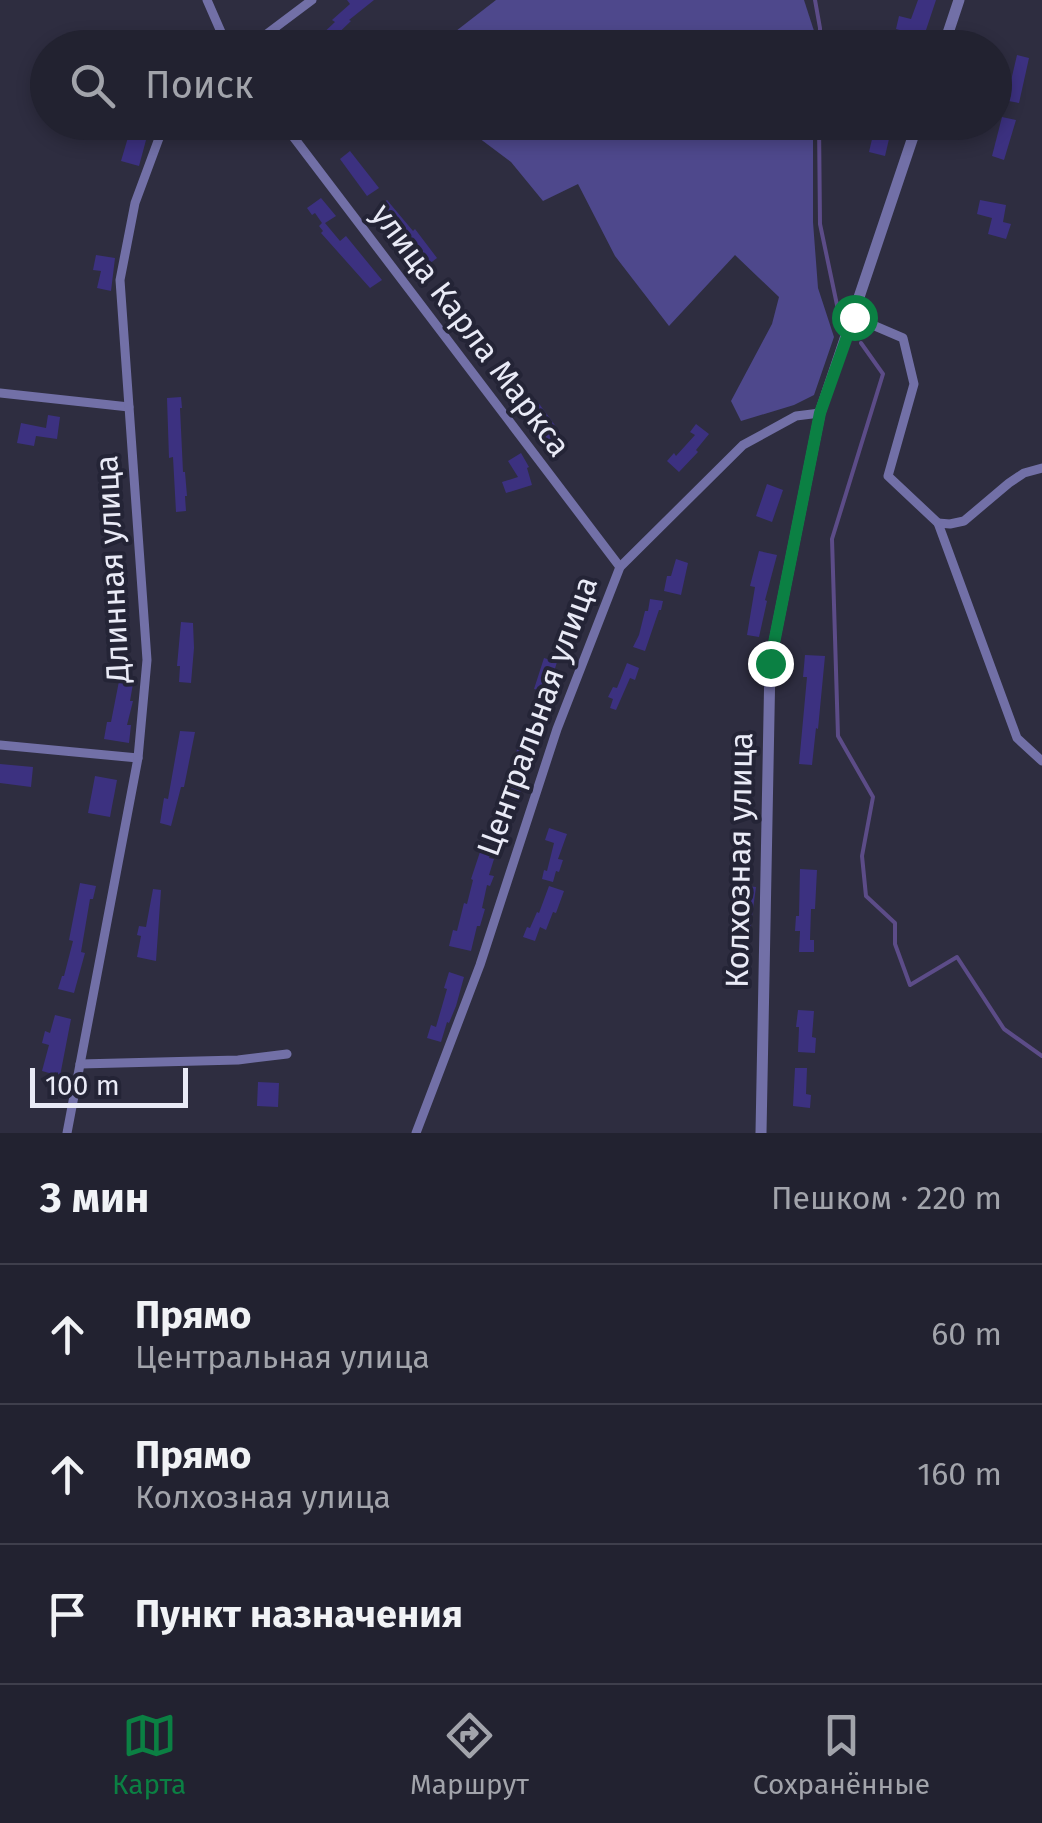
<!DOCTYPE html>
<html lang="ru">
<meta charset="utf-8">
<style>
:root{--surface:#222230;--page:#2a2a38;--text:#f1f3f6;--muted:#a2a4ab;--line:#3f3f4c;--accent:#0b8043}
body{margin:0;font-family:"Fira Sans",sans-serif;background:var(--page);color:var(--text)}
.scale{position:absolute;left:30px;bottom:25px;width:158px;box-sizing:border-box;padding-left:10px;border:5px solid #e9eaf6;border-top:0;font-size:28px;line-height:35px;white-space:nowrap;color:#e9eaf6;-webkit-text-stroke:8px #242436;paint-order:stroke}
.stop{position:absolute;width:30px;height:30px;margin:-22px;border:8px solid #0b8043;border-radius:50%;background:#fff}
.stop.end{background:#0b8043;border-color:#fff;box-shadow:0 2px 10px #0008}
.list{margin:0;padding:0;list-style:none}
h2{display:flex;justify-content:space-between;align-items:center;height:130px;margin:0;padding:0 40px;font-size:42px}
h2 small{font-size:32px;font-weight:400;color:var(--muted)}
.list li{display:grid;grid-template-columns:65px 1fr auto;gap:30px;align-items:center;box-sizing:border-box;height:140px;padding:0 40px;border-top:2px solid var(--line)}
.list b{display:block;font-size:38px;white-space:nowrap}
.list p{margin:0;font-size:32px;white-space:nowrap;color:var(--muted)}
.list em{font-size:32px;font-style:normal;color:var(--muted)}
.icon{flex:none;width:55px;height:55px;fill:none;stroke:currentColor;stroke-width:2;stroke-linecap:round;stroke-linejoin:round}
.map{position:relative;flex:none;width:1042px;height:1133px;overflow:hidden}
.search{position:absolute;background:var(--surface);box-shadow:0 5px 15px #0003;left:30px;right:30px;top:30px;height:110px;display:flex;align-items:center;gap:25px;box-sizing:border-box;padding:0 35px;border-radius:55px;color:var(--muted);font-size:38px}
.sheet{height:550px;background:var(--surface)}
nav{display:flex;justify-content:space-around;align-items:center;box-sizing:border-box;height:140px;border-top:2px solid var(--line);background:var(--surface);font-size:28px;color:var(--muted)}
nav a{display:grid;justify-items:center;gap:5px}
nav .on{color:var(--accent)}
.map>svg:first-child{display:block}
.green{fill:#4e488c}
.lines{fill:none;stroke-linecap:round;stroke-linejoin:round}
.stream{stroke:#5c4c88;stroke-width:4}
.building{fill:#3c3180}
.minor{stroke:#7270a7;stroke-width:9}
.tertiary{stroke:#7270a7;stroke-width:11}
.route{stroke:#0b8043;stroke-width:12}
.labels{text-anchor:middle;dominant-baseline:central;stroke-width:8;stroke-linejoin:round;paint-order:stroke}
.street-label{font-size:32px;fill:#e9eaf6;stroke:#242436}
</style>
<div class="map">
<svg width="1042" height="1133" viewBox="0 0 1042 1133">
<rect width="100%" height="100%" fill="#2e2d40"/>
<g class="green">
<polygon points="496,0 804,0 814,31 814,47 466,47 456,31"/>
<polygon points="459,123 813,123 813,222 818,288 834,337 814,395 794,405 741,421 731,401 772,324 779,297 735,255 669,326 615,256 578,184 543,201 511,162"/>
</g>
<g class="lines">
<g class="stream">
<polyline points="815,0 820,28 820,48"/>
<polyline points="819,122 820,224 841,324"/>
<polyline points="861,343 883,374 832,539 838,736 873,797 862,856 866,896 895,923 895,944 910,985 957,957 1004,1029 1042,1056"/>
</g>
</g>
<g class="building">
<polygon points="347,0 374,0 349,20 351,21 326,45 319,37 335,22 332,20 350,4"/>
<polygon points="918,0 936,0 920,48 906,48 910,33 896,29 899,16 911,19"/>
<polygon points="1017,55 1029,58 1019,103 1003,100 1007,84 1010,85"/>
<polygon points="1002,117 1016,120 1004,160 992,156"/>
<polygon points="876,122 893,122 885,156 869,152"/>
<polygon points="132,124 149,129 139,166 121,161"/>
<polygon points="350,151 379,188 367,196 340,159"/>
<polygon points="321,198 336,216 325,223 340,241 346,236 382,280 370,288 321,233 323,231 319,226 322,223 315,213 312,215 307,208"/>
<polygon points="387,200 413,231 415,229 437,258 425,267 397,229 377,209"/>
<polygon points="980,200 1006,205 1003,222 1011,224 1006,239 988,234 992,218 977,214"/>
<polygon points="96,255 115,258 111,291 97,288 101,271 93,270"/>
<polygon points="181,397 182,408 180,408 183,472 185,472 187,496 185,496 186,511 176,512 173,457 169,458 167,398"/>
<polygon points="537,401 560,432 547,442 525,410"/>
<polygon points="48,415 60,417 57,439 36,436 34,446 17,443 21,423 46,428"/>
<polygon points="696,424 709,434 696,450 698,452 679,472 667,461 674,453 676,456 695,435 690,432"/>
<polygon points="521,453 529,467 527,468 532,485 506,493 502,482 518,477 508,461"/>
<polygon points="767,484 783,490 772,522 756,516"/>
<polygon points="759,551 777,555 765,600 767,601 759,637 747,635 755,587 750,586"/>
<polygon points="676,559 688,563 681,595 664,591 667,576 671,576"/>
<polygon points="122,560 123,578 119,604 105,601 109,575 107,575 106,561"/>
<polygon points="650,599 663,601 661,610 659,610 645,651 633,647 639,635 645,611 648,611"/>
<polygon points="181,622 193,623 194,648 191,683 179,682 180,666 177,666"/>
<polygon points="805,655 825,656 818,729 816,728 812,765 799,764 807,677 803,677"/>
<polygon points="544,658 557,662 540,717 530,714 538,690 534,689"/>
<polygon points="627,663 639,668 635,680 630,678 616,710 610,708 613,699 608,697 613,687 617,688"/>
<polygon points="120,676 134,678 130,701 133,701 127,725 131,725 129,743 104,739 107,722 111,722"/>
<polygon points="180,731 195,732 184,787 181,787 171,826 160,823 164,798 168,799"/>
<polygon points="523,731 538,736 520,793 505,788"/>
<polygon points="0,764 33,767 31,787 0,783"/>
<polygon points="95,776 117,780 110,817 88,813"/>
<polygon points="549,828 567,834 558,859 563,860 559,872 556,871 553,882 542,879 544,870 547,871 554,843 545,840"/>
<polygon points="479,842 493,848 489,858 494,859 489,875 494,876 490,886 487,885 482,908 485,909 480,926 477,926 471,951 449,946 453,930 457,931 464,903 467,904 473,880 471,879 480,852 475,850"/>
<polygon points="800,869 817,870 815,909 811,909 810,940 814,940 814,952 799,952 800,931 795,931 796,916 799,916"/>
<polygon points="80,883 96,886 93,899 90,899 81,952 85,953 74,993 58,989 62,976 64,976 73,941 69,940"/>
<polygon points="549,886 564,891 556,913 553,912 546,930 540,927 535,941 523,937 527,927 530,928 537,912 539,913"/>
<polygon points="747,886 756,887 747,953 735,952 738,927 732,927 734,911 744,912"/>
<polygon points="153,889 161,890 156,961 137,957 141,936 137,935 139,926 146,927"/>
<polygon points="449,972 464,977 456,1006 449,1023 447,1022 441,1042 427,1038 431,1025 436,1027 447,989 444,988"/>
<polygon points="798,1010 814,1011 812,1037 816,1038 815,1053 798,1052 799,1027 796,1027"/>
<polygon points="55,1015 71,1019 60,1076 42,1071 49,1045 42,1043 45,1031 50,1033"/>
<polygon points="795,1068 807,1068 806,1094 811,1095 810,1108 793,1106"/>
<polygon points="258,1082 279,1083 278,1107 257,1106"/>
</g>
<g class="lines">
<g class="minor">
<polyline points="207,0 228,48"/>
<polyline points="248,48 312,0"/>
<polyline points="282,122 620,567"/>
<polyline points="854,317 903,338 914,384 888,476 938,523 1017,738 1042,761"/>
<polyline points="0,393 129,407"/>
<polyline points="938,523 950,524 964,521 1009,483 1024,473 1042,468"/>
<polyline points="0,745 138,758"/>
<polyline points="80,1064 238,1060 287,1054"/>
<polyline points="67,1133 138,758 147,660 120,280 135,203 165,122"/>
<polyline points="416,1133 480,965 557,729 620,567 743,445 796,416 820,413"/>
</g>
<g class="tertiary">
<polyline points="943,48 959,0"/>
<polyline points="761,1133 770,663 820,413 918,122"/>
</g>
</g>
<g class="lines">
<polyline class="route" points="770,663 820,413 854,317"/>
</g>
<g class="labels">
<g class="street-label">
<text transform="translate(471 330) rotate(53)">улица Карла Маркса</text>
<text transform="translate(112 569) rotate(-93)">Длинная улица</text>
<text transform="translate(537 716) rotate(-70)">Центральная улица</text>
<text transform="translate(739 860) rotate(-89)">Колхозная улица</text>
</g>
</g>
</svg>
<div class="scale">100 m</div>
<div class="stop" style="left:854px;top:317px"></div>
<div class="stop end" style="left:770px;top:663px"></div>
<div class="search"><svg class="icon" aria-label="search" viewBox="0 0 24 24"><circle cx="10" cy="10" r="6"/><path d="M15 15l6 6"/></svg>Поиск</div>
</div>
<section class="sheet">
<h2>3 мин<small>Пешком · 220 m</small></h2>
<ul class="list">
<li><svg class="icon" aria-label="ahead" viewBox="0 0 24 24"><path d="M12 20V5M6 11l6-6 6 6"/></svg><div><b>Прямо</b><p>Центральная улица</p></div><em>60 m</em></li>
<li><svg class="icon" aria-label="ahead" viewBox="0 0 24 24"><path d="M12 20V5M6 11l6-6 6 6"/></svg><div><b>Прямо</b><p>Колхозная улица</p></div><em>160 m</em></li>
<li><svg class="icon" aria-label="arrive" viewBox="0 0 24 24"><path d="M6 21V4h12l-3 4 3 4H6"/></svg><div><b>Пункт назначения</b></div></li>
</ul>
</section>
<nav>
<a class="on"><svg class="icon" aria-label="map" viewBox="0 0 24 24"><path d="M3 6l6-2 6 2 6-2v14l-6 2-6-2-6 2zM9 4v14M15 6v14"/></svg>Карта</a>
<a><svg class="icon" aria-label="directions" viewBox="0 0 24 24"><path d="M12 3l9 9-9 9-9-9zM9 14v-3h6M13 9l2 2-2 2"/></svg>Маршрут</a>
<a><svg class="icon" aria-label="saved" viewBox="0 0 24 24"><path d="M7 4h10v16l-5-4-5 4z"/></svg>Сохранённые</a>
</nav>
